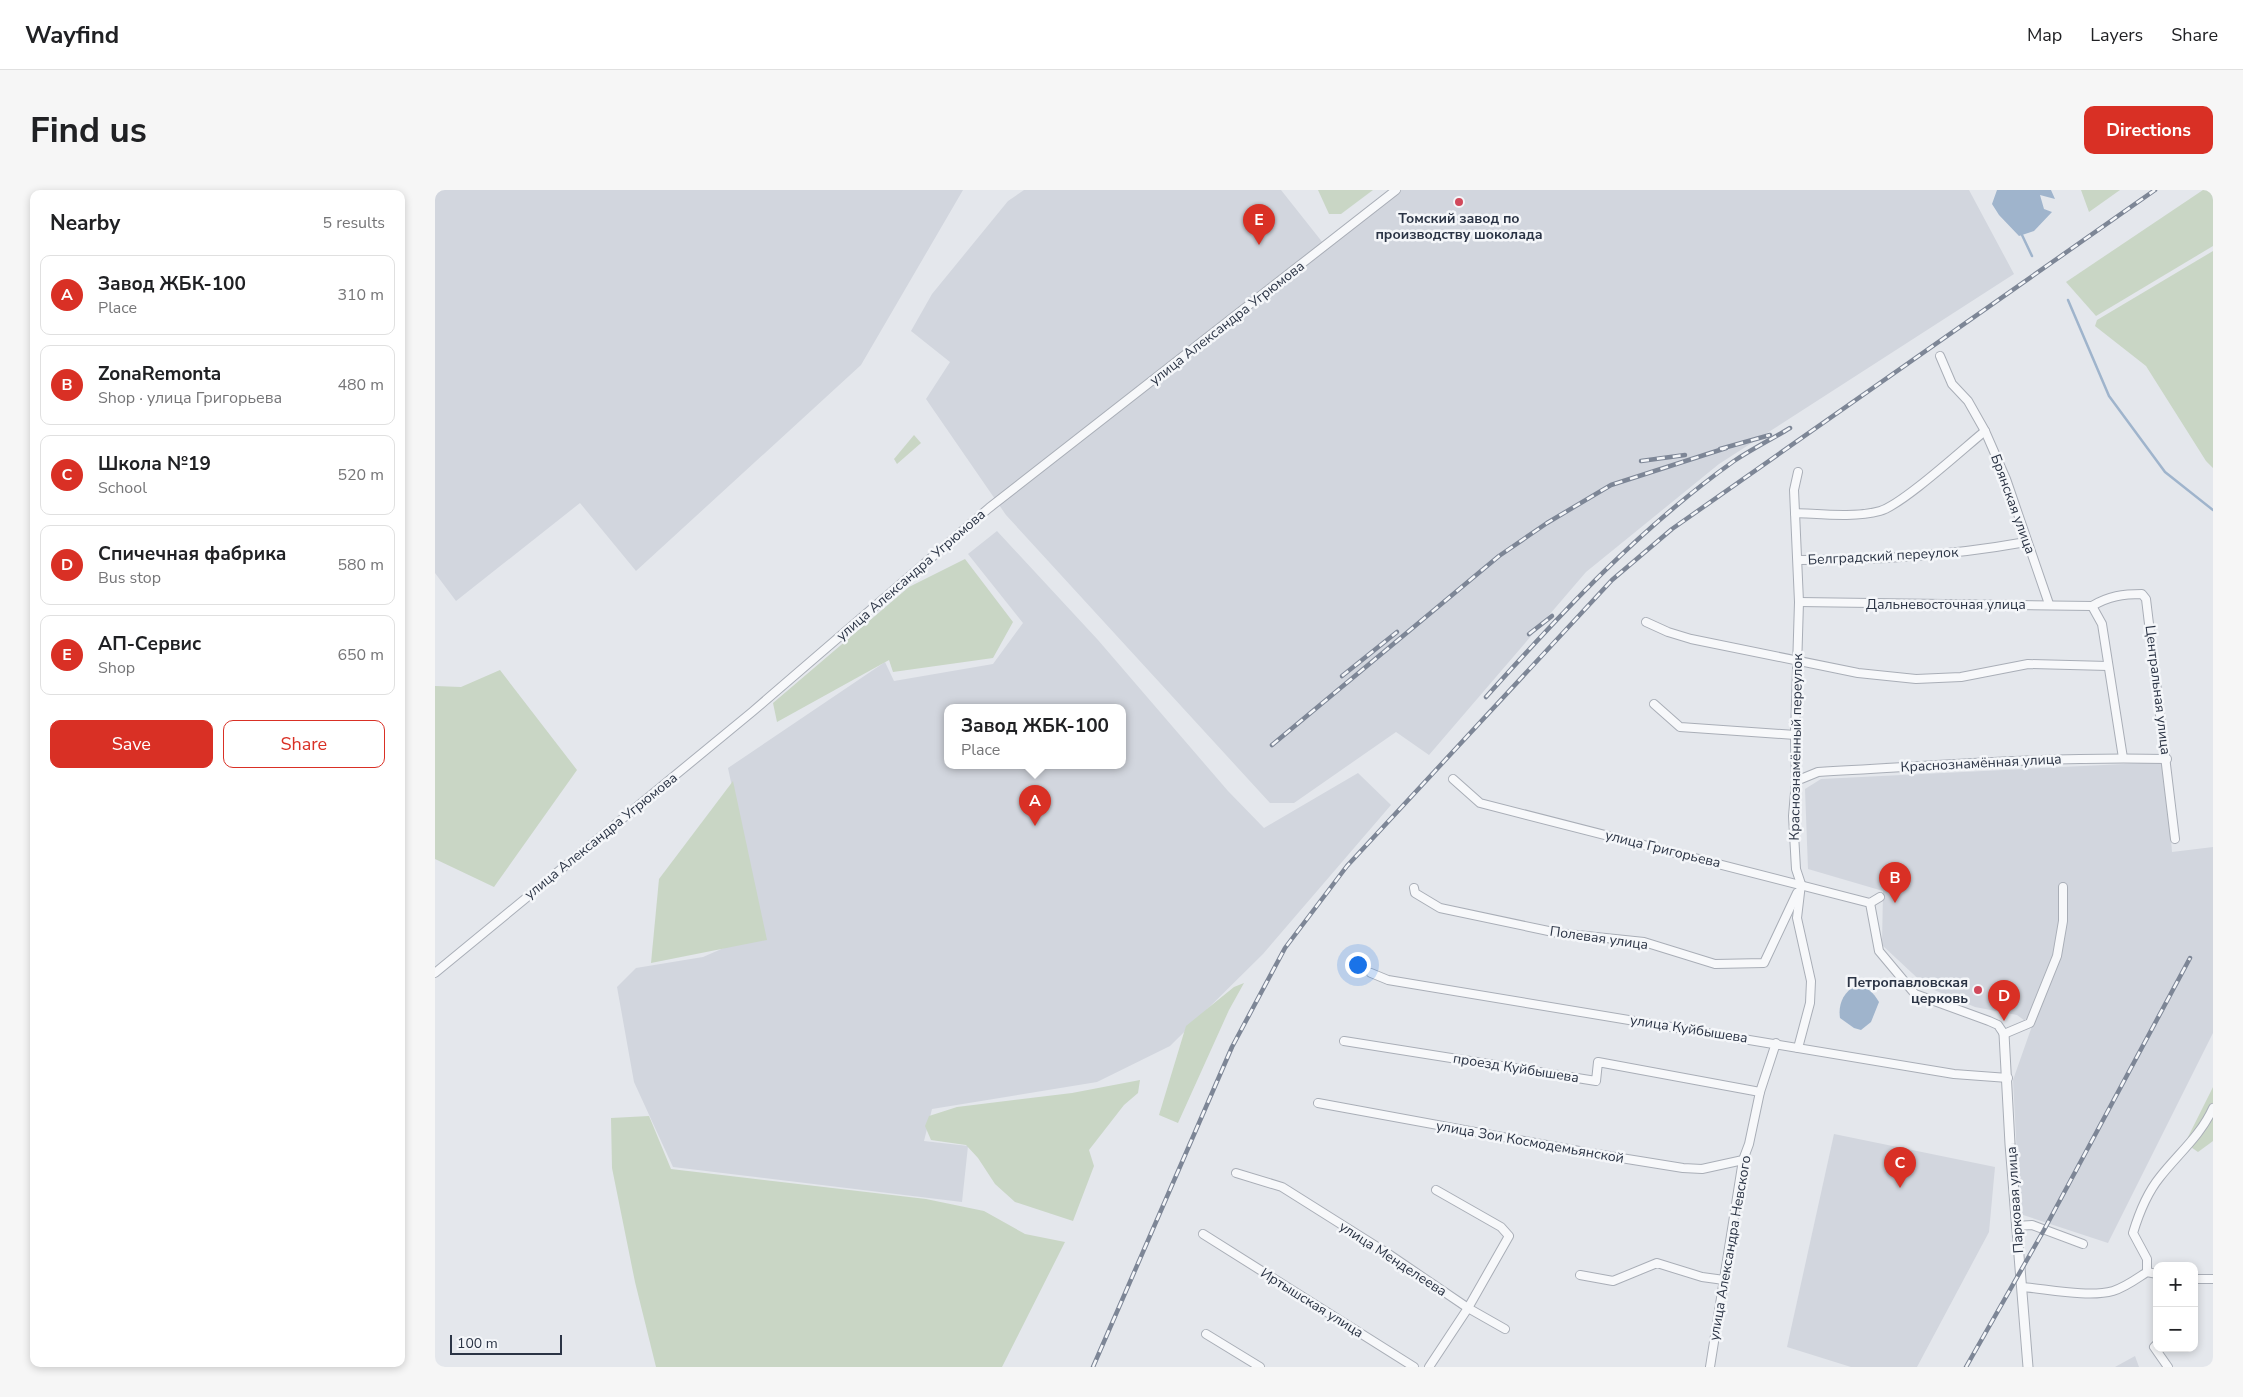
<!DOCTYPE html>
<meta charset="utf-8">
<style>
:root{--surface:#fff;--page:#f6f6f6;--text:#202124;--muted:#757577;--line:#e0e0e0;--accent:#d93025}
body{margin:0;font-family:"Nunito Sans",sans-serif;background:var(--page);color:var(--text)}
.controls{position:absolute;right:15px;bottom:15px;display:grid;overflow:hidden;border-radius:10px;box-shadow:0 2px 8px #0003}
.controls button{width:45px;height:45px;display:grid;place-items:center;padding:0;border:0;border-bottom:1px solid var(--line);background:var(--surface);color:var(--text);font:25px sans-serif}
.scale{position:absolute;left:15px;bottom:12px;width:112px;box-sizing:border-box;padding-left:5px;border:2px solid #2b3445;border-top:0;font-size:14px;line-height:18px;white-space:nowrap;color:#2b3445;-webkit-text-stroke:4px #f4f6f9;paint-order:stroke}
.you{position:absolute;left:922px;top:774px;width:18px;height:18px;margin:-12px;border:4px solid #fff;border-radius:50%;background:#1a73e8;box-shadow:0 0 0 8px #1a73e833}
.badge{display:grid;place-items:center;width:32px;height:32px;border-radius:50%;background:var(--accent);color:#fff;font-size:16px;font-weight:700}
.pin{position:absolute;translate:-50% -41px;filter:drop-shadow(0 1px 2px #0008)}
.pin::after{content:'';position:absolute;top:26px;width:18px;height:15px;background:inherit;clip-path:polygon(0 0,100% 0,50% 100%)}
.popup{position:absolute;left:509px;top:514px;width:182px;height:65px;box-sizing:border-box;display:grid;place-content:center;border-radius:10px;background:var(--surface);filter:drop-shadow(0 1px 4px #0005);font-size:16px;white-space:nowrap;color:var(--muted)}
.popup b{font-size:19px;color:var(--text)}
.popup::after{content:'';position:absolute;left:50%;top:100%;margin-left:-10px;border:10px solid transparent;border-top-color:var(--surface)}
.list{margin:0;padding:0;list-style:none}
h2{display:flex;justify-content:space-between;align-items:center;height:65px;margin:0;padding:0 20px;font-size:21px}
h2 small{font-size:16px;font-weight:400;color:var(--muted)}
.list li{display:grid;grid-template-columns:32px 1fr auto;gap:15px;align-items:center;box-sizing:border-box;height:80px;margin:0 10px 10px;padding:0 10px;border:1px solid var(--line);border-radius:10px}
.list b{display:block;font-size:19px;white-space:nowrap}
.list p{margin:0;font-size:16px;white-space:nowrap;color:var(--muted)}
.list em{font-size:16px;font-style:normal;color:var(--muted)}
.actions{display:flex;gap:10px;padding:15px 20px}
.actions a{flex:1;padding:11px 0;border:1px solid var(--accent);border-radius:10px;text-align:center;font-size:18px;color:var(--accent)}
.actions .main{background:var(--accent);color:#fff}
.map{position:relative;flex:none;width:1778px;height:1177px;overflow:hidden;border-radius:10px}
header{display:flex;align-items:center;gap:30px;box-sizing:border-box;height:70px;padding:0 25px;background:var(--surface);border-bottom:1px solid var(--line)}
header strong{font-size:24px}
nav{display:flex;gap:28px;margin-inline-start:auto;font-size:18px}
.intro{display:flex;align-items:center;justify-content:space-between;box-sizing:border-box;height:120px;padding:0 30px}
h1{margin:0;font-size:35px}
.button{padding:12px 22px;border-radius:10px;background:var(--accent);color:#fff;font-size:18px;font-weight:700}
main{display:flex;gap:30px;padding:0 30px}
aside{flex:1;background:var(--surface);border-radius:10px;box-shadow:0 2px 8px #0003}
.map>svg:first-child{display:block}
.built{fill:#d2d6de;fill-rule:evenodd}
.green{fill:#c9d6c5}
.water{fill:#9fb4cc}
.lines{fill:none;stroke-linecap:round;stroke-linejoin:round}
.stream{stroke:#9fb4cc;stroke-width:2.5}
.minor-casing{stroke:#a9aeb7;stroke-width:10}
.tertiary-casing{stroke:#a9aeb7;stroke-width:11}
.minor{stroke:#f7f8fa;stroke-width:8}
.tertiary{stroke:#f7f8fa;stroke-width:9}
.rail-casing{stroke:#7d8696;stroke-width:4.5}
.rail{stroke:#f4f6f9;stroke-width:2.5;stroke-dasharray:8;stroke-linecap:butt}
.poi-dot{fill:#d1495b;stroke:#f4f6f9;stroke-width:2}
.labels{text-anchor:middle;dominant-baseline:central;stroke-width:5;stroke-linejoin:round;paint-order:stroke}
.poi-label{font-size:14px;font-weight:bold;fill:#2b3445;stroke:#f4f6f9}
.street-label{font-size:14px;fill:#2b3445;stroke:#f4f6f9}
</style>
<header>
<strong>Wayfind</strong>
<nav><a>Map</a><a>Layers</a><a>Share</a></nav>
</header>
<div class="intro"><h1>Find us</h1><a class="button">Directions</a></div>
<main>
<aside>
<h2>Nearby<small>5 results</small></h2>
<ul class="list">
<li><span class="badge">A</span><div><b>Завод ЖБК-100</b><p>Place</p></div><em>310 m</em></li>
<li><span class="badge">B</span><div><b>ZonaRemonta</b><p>Shop · улица Григорьева</p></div><em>480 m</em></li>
<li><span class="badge">C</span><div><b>Школа №19</b><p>School</p></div><em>520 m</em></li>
<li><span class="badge">D</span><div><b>Спичечная фабрика</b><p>Bus stop</p></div><em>580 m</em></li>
<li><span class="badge">E</span><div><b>АП-Сервис</b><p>Shop</p></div><em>650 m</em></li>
</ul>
<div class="actions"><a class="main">Save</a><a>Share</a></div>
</aside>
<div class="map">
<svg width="1778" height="1177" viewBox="0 0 1778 1177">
<rect width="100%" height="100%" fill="#e4e7ec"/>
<g class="built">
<polygon points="0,0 528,0 426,175 201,381 145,313 21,411 0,383"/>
<polygon points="589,0 846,0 888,53 903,47 964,0 1534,0 1579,84 1284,274 1151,382 994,565 961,542 859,613 835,613 571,325 491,209 515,172 476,141 497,104 573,11"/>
<path d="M562 341 663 450 793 601 829 638 923 583 956 615 828 764 735 856 662 892 497 919 489 951 533 956 527 1012 238 977 199 892 182 797 201 778 268 767 328 741 293 578 450 472 459 491 558 474 588 433 533 364ZM512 517H688V575H512Z"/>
<polygon points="1730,572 1737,662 1778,657 1778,843 1673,1053 1585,1024 1578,890 1597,836 1582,825 1540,817 1492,797 1447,755 1448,701 1373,679 1370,599 1386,589"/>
<polygon points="1399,944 1560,977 1554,1042 1482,1177 1416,1177 1352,1157"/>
<polygon points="1700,1166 1704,1177 1680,1177"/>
</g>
<g class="green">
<polygon points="883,0 938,0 906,24 894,24"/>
<polygon points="1646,0 1685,0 1654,22"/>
<polygon points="1768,0 1778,0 1778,56 1661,126 1631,92"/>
<polygon points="1778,61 1778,278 1771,271 1711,176 1660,136 1662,130"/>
<polygon points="479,245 486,253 462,274 459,269"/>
<polygon points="530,369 578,432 558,468 458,482 454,470 342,532 338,513 474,397"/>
<polygon points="65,480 142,580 59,697 0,669 0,496 26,497"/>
<polygon points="298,591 332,750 216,773 224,689"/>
<polygon points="809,793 794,820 743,933 724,925 751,836 799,797"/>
<polygon points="705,890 703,903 689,915 654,960 659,976 638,1031 580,1012 560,994 543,968 531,955 496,950 490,936 494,926 522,917 637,903"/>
<polygon points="1778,897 1778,951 1763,962 1750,953"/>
<polygon points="214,926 236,979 491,1009 549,1021 590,1044 630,1052 567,1177 221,1177 200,1092 177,978 176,928"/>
</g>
<g class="water">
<polygon points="1562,0 1616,0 1620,9 1605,5 1609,19 1617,22 1599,41 1584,46 1564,25 1557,14"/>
<path d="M1420 795C1432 796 1438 802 1444 812L1436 832 1426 840 1419 838 1405 828C1403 814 1408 804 1420 795Z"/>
</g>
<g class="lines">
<g class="stream">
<polyline points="1587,45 1597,66"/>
<polyline points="1633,110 1674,206 1730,282 1778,320"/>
</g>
<g class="minor-casing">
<g id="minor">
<polyline points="1505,166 1517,194 1533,211 1550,241 1571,289 1614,414"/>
<path d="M1360 323C1387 324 1419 328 1445 321 1467 315 1529 258 1550 241"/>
<path d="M1363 370C1442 370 1513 366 1591 352"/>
<polyline points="1364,412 1657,416"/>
<path d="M1657 416C1674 406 1688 404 1707 404L1711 409 1740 649"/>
<polyline points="1657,416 1667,434 1688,568"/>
<polyline points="1211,432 1233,442 1256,449 1423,483 1481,489 1526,487 1593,474 1673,476"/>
<polyline points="1219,514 1245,537 1360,545"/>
<polyline points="1018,589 1045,613 1435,713 1445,707"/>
<path d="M1361 591 1383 582C1499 576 1615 566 1732 569"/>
<polyline points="979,698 980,703 1005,718 1123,743 1209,752 1280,774 1329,773 1362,703"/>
<polyline points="1435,713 1444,761 1480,804 1554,831 1563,835 1569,844 1595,833 1622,766 1628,731 1628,697"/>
<polyline points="0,783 317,522 554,318 961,0"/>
<polyline points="936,783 953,790 1519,884 1573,888"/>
<polyline points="909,851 1161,891 1163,872 1325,902"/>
<polyline points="1363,858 1375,813 1376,791 1362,728 1366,694 1361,679 1358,626 1361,591 1360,545 1364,412 1359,300 1363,282"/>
<polyline points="883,913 1155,963 1248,978 1267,979 1308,970"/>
<polyline points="801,983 847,997 955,1065 1033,1118 1070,1139"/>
<polyline points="1581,1036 1597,1035 1648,1054"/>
<polyline points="768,1044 979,1177"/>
<path d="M1712 1082V1069L1698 1043C1704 1023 1712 1003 1725 987 1743 964 1766 945 1778 918"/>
<polyline points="1145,1085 1178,1091 1222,1073 1267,1087 1289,1090"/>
<polyline points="1759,1089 1778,1089"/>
<path d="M1587 1097C1612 1099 1654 1108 1678 1101 1691 1097 1701 1089 1712 1082L1722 1084"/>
<polyline points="771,1144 825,1177"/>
<polyline points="1722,1154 1719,1157 1733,1177"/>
<polyline points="994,1177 1033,1118 1074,1046 1066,1037 1001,1000"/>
<polyline points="1275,1177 1308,970 1314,954 1325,902 1341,853"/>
</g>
</g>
<g class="tertiary-casing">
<polyline id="tertiary" points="1569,844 1575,954 1593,1177"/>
</g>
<use href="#minor" class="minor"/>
<use href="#tertiary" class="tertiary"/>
<g class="rail-casing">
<g id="rail">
<polyline points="1285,259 1335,245"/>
<polyline points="1206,271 1250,265"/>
<polyline points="1094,444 1117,426"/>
<polyline points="907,486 962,442"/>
<path d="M1051 507C1128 421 1205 338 1299 271 1317 259 1337 249 1355 238"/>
<polyline points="837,555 1064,366 1112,333 1176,295 1291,258"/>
<polyline points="658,1177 797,857 850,758 912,676 1177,390 1237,339 1720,0"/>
<polyline points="1531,1177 1609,1040 1755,768"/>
</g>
</g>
<use href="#rail" class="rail"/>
</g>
<g class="poi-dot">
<circle cx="1024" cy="12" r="5"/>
<circle cx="1543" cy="800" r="5"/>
</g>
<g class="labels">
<g class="poi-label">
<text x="1024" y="28">Томский завод по<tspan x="1024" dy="16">производству шоколада</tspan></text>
<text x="1533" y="792" text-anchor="end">Петропавловская<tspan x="1533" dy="16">церковь</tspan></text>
</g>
<g class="street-label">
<text transform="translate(792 133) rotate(-38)">улица Александра Угрюмова</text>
<text transform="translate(1578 314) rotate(70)">Брянская улица</text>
<text transform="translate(1448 366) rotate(-3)">Белградский переулок</text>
<text transform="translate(476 385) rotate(-41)">улица Александра Угрюмова</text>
<text x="1511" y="414">Дальневосточная улица</text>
<text transform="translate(1723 500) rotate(83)">Центральная улица</text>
<text transform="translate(1361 557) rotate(-89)">Краснознамённый переулок</text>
<text transform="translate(1546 573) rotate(-3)">Краснознамённая улица</text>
<text transform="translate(166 646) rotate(-39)">улица Александра Угрюмова</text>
<text transform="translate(1228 659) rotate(14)">улица Григорьева</text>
<text transform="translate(1164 748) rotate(8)">Полевая улица</text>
<text transform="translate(1254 839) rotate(9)">улица Куйбышева</text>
<text transform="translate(1081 878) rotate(9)">проезд Куйбышева</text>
<text transform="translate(1095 952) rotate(10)">улица Зои Космодемьянской</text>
<text transform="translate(1580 1010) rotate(-94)">Парковая улица</text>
<text transform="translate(1295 1058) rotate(-80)">улица Александра Невского</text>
<text transform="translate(958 1069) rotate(33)">улица Менделеева</text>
<text transform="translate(877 1113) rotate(32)">Иртышская улица</text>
</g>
</g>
</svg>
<div class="controls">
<button>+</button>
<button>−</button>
</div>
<div class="scale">100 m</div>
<div class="you"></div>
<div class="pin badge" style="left:600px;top:636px">A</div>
<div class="popup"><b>Завод ЖБК-100</b>Place</div>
<div class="pin badge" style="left:1460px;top:713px">B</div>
<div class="pin badge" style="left:1465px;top:998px">C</div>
<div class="pin badge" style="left:1569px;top:831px">D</div>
<div class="pin badge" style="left:824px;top:55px">E</div>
</div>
</main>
